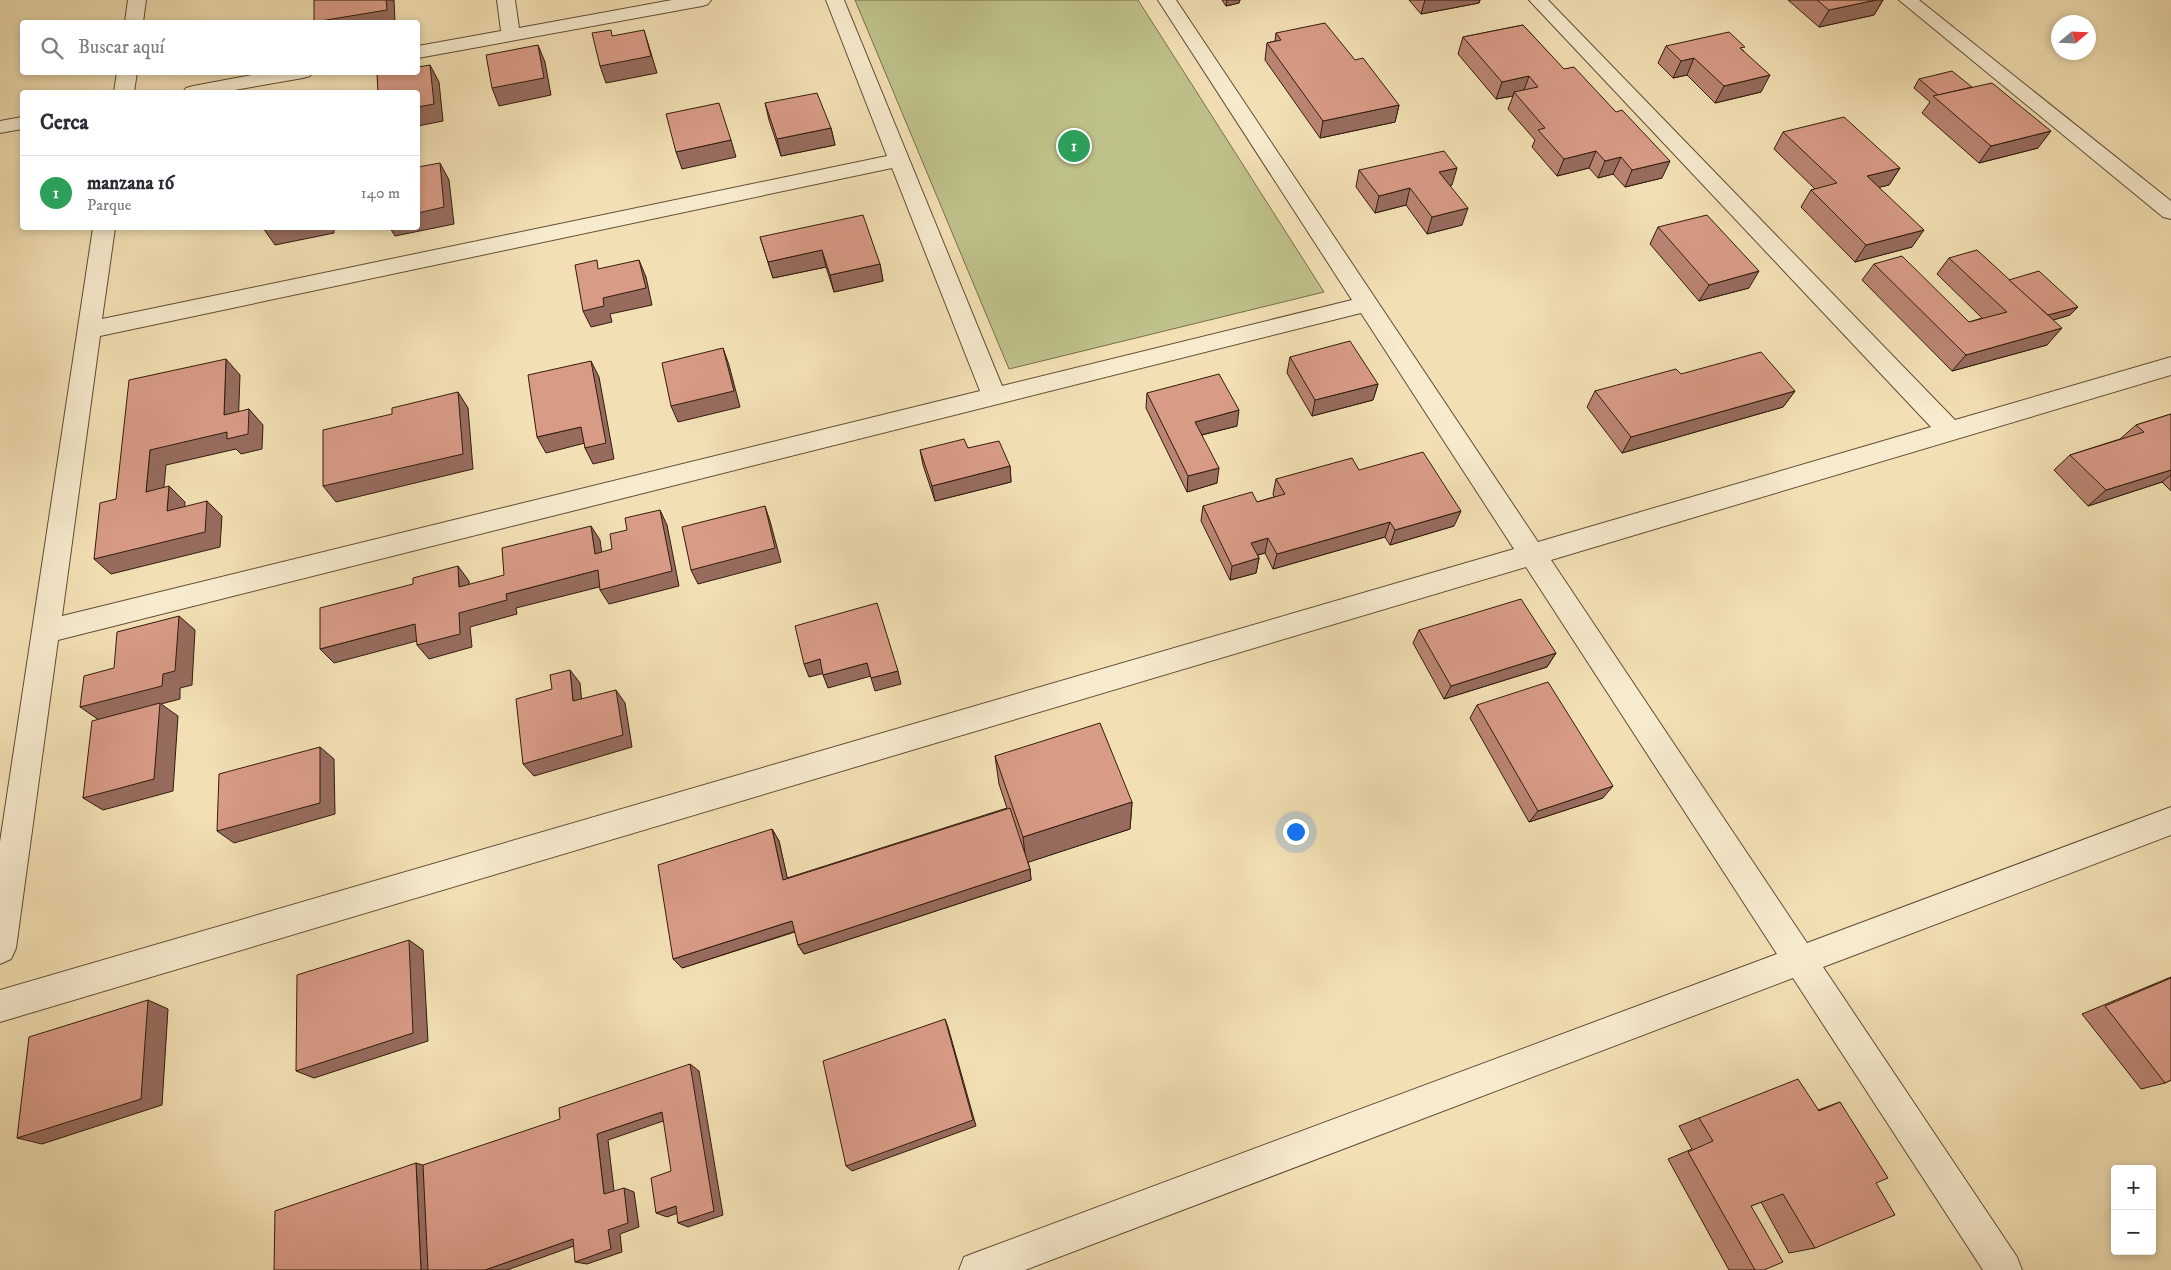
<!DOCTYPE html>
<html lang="es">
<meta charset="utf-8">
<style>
:root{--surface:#fff;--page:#f2f2f3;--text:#2b2b33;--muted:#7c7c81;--line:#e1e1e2;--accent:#1a73e8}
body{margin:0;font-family:"IM FELL DW Pica",serif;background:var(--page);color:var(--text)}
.controls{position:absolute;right:15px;bottom:15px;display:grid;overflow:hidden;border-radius:5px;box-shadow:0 2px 8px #0003}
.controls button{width:45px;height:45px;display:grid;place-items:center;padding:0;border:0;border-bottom:1px solid var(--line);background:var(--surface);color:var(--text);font:25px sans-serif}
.compass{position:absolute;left:2051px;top:15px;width:45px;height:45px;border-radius:50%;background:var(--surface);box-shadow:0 2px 8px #0003;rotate:71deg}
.you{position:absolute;left:1295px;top:831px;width:18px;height:18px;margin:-12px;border:4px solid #fff;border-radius:50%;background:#1a73e8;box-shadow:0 0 0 8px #1a73e833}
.badge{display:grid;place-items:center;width:32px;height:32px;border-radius:50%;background:var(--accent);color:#fff;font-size:16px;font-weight:700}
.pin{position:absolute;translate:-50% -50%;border:2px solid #fff;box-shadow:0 1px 5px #0006}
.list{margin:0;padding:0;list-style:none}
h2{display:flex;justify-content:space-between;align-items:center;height:65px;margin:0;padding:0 20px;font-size:21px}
h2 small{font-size:16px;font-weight:400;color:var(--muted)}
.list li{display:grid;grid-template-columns:32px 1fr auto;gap:15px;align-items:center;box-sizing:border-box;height:75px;padding:0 20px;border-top:1px solid var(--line)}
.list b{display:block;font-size:19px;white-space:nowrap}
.list p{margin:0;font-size:16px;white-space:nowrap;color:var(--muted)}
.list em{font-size:16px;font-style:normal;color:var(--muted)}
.icon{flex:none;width:28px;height:28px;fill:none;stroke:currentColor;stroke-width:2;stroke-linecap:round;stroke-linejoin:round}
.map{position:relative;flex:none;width:2171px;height:1270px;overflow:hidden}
.search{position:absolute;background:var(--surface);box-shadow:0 2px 8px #0003;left:20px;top:20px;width:400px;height:55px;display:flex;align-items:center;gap:12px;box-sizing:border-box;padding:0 18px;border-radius:5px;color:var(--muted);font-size:19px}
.panel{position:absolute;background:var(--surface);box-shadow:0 2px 8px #0003;left:20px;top:90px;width:400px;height:140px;border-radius:5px}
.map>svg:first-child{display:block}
.green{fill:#bfc18a;stroke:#796e4b}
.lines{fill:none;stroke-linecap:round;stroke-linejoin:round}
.minor-casing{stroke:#634c36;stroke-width:2}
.minor{fill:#f7ebce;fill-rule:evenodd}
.wall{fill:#ba8573;stroke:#331b0c}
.shaded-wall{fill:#976c5e;stroke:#331b0c}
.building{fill:#d89b86;stroke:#331b0c}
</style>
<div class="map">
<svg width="2171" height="1270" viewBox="0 0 2171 1270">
<rect width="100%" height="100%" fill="#f2e0b4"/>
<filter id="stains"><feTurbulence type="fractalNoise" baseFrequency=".004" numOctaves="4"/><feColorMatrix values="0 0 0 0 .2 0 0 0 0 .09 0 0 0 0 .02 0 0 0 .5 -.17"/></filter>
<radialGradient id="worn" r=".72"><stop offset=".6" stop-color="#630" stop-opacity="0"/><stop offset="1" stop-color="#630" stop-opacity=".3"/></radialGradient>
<polygon class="green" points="855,0 1138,0 1324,292 1009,369"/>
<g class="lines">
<g class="minor-casing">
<g id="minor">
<polygon points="128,0 146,0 143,22 125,22"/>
<polygon points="497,0 515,0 519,28 672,0 711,0 708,4 702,6 418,58 418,46 501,31"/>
<path d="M826 0H844L1002 386 1352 300 1158 0H1176L1538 542 1931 427 1529 0H1548L1955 420 2171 357V375L1551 560 1807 943 2171 807V835L1823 967 2017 1257 2022 1270H1983L1793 978 1025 1270H959L964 1257 977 1252 1777 954 1526 567 0 1022V990L1514 549 1361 313 58 640 16 948 11 959 0 964V842L93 228H115L102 319 887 156ZM892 168 980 391 62 616 100 336Z"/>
<polygon points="1899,0 1919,0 2171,201 2171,219 2163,217"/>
<polygon points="117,72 137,72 134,92 114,92"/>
<polygon points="268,72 312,72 310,76 303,78 223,92 183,92 186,88 193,86"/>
<polygon points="22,117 22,129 0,133 0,121"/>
</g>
</g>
<use href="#minor" class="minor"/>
</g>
<g class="wall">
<polygon points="1222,0 1240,0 1239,3 1226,6"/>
<polygon points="1409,0 1480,0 1479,3 1421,14"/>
<polygon points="1788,0 1883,0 1874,15 1819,27"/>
<polygon points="1523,25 1662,178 1625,187 1613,174 1598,178 1589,168 1557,176 1532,147 1535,140 1508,109 1513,96 1496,99 1458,54 1463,37"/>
<polygon points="1276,33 1355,60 1399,105 1395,122 1320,138 1265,60 1267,43 1275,41"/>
<polygon points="1666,46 1743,50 1761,92 1715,103 1687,75 1673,78 1658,63"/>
<polygon points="1919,79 2038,148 1979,163 1922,113 1930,102 1914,88"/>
<polygon points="765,103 831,128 835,145 781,156 769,120"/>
<polygon points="1783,132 1900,168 1889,185 1879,187 1912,247 1855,262 1801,207 1811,190 1815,189 1774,149"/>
<polygon points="1359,170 1452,185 1449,185 1462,225 1427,234 1406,205 1375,213 1356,187"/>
<polygon points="1658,227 1749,288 1699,301 1650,244"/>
<polygon points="760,237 880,264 883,281 834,292 826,267 773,278"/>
<polygon points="1949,258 2009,280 2070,315 2053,320 2047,345 1952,371 1862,280 1874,264 1969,322 1982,318 1937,274"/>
<polygon points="1290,357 1378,384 1373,400 1312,416 1287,373"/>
<polygon points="1681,374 1795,391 1783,407 1622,453 1587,407 1595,391"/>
<polygon points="1147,393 1237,426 1202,435 1217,483 1187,492 1146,408"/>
<polygon points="2171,414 2171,491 2162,482 2088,506 2054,470 2070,455 2120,439 2136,425"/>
<polygon points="968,448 1010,466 1011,482 935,501 923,465 920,450"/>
<polygon points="1359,470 1454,526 1390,545 1385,537 1273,569 1265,553 1258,555 1259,558 1256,573 1230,580 1201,521 1203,506 1257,502 1274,497 1273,494 1276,479"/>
<polygon points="1419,630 1556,653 1547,667 1444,699 1413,643"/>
<polygon points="1477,705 1603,798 1529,822 1470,718"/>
<polygon points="995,756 1132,802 1130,829 1028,862 1030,869 1031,880 804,954 798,945 795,932 682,968 772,829 779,841 787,878 1007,808 999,784"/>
<polygon points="2171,977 2171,1080 2165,1083 2141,1089 2082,1014"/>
<polygon points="1840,1102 1876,1183 1815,1248 1789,1253 1761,1202 1751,1206 1764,1270 1729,1270 1668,1159 1692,1149 1679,1126 1699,1118 1818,1110"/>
</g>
<g class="shaded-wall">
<polygon points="386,0 394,0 395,22 315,22"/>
<polygon points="1227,0 1240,0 1239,3 1226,6"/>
<polygon points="1425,0 1480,0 1479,3 1421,14"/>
<polygon points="1876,0 1883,0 1874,15 1819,27 1829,10"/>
<polygon points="644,30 657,73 606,83 600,66"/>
<polygon points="538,45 545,62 551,95 499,106 492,88"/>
<polygon points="1694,58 1687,75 1673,78 1681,61"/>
<polygon points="430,65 439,82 443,121 418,126 418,107"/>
<polygon points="1770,75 1761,92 1715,103 1724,86"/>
<polygon points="1529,76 1523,93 1514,92 1513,96 1496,99 1502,82"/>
<polygon points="1399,105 1395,122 1320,138 1323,121"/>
<polygon points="831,128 835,145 781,156 777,139"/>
<polygon points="2051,131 2038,148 1979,163 1991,146"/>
<polygon points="731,140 736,157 682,169 676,152"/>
<polygon points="1596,151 1589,168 1557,176 1564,159"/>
<polygon points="1621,157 1613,174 1598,178 1605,161"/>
<polygon points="1670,161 1662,178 1625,187 1632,170"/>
<polygon points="440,163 449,180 454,224 395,236 390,228 418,228 418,213"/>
<polygon points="1457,168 1452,185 1434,189 1439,172"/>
<polygon points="1900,168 1889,185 1856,193 1867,176"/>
<polygon points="1410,188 1406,205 1375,213 1379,196"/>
<polygon points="1468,208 1462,225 1427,234 1432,217"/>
<polygon points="263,228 334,228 334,233 275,245"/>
<polygon points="1924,230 1912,247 1855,262 1866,245"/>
<polygon points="822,250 826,267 773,278 768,262"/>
<polygon points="639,260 646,277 652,305 610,314 612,322 591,327 583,311 603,298"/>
<polygon points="880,264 883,281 834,292 830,275"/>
<polygon points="1759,271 1749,288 1699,301 1709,285"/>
<polygon points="2078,307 2070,315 2037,325 2044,316"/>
<polygon points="2062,328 2047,345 1952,371 1966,355"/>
<polygon points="723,348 729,365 740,407 678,422 671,406"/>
<polygon points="226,359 240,375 238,431 224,415"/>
<polygon points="591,361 599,377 614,459 593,464 585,448"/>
<polygon points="1378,384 1373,400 1312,416 1315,400"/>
<polygon points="1795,391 1783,407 1622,453 1631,437"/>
<polygon points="458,392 468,408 473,469 336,502 323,486"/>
<polygon points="249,409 263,425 262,449 241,454 236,449 166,465 162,507 146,492 150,450"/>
<polygon points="1239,410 1237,426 1193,437 1195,422"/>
<polygon points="581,427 589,442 546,453 537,437"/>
<polygon points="1010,466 1011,482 935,501 932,486"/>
<polygon points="1219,468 1217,483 1187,492 1188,476"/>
<polygon points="2171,470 2171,475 2162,482 2088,506 2106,490"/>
<polygon points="169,486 185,502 183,526 167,511"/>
<polygon points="207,501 222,516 220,547 111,574 94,559"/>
<polygon points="765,506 770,521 781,562 698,584 691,570"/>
<polygon points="660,510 667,525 679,586 609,604 600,590"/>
<polygon points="1461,511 1454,526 1390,545 1395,530"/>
<polygon points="1390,522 1385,537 1273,569 1277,554"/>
<polygon points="591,526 600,540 604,568 595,554"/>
<polygon points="1268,538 1265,553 1249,557 1251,543"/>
<polygon points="1259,558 1256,573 1230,580 1232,566"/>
<polygon points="458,566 469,581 470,601 459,587"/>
<polygon points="598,570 607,585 516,608 517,614 470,627 472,647 429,659 417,645 459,613 506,594"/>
<polygon points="179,616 195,630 192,685 180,688 180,699 161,704 178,716 173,791 103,810 83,798 99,720 80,707 163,674"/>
<polygon points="415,624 428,638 334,663 320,649"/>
<polygon points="1556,653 1547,667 1444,699 1451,686"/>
<polygon points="820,659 825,673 809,677 804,664"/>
<polygon points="867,663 871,676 828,688 823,675"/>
<polygon points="570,670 580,683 583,714 573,701"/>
<polygon points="898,671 901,684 875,691 871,678"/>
<polygon points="616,690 625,703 632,747 534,776 523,764"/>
<polygon points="320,747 334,759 335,814 234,843 217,831"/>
<polygon points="1613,786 1603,798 1529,822 1538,811"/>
<polygon points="1132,802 1130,829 1026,863 1023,837"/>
<polygon points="772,829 779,841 790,890 783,880"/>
<polygon points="1030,869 1031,880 804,954 798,945"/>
<polygon points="792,921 799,930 682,968 673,959"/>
<polygon points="409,940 423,950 428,1041 314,1078 296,1071"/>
<polygon points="148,1000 168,1009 162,1105 42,1144 17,1138"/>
<polygon points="945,1019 948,1027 976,1126 852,1171 846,1166"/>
<polygon points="690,1064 699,1071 723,1215 688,1227 678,1223"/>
<polygon points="662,1112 672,1118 608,1140 615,1199 604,1194 597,1134"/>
<polygon points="416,1163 439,1170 444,1270 421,1270"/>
<polygon points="624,1188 634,1192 639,1227 620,1234 622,1252 587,1264 575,1262 608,1230"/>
<polygon points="676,1206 686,1210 667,1217 656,1213"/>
<polygon points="573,1239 585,1242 507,1270 485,1270"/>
</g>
<g class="building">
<polygon points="314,0 386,0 387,10 314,22"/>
<polygon points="1817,0 1876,0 1829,10"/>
<polygon points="1325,23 1355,60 1363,58 1399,105 1323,121 1267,43 1281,40 1276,33"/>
<polygon points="1523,25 1564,69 1574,67 1616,112 1622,110 1670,161 1632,170 1621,157 1605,161 1596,151 1564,159 1538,130 1545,128 1514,92 1538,87 1529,76 1502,82 1463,37"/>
<polygon points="611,30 612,36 644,30 651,56 600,66 592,33"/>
<polygon points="1729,32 1745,47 1740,48 1770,75 1724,86 1694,58 1681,61 1666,46"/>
<polygon points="538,45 544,78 492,88 486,55"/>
<polygon points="430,65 434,104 418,107 418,92 378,92 377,74 388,72 418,72 418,67"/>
<polygon points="1952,71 1972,87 1938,95 1919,79"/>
<polygon points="1992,83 2051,131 1991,146 1933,96"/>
<polygon points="817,93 831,128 777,139 765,103"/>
<polygon points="719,103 731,140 676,152 666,114"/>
<polygon points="1844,117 1900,168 1867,176 1924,230 1866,245 1811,190 1837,183 1783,132"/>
<polygon points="1444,151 1457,168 1439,172 1468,208 1432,217 1410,188 1379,196 1359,170"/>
<polygon points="440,163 444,207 418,213 418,167"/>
<polygon points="863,215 880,264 830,275 822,250 768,262 760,237"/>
<polygon points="1707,215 1759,271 1709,285 1658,227"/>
<polygon points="1977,250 2062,328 1966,355 1874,264 1902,256 1969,322 2007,312 1949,258"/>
<polygon points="597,260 598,269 639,260 646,288 603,298 604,306 583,311 575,265"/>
<polygon points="2039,271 2078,307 2048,315 2009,280"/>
<polygon points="1350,341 1378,384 1315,400 1290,357"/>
<polygon points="723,348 734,391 671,406 662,363"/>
<polygon points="1761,352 1795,391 1631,437 1595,391 1676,369 1681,374"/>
<polygon points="226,359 224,415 249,409 248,434 227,439 227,432 150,450 146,492 169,486 167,511 207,501 205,532 94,559 100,503 116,499 129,380"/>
<polygon points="591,361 606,443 585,448 581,427 537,437 528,375"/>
<polygon points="1219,374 1239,410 1195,422 1219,468 1188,476 1147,393"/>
<polygon points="458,392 463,454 323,486 323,430 392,414 392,408"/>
<polygon points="2171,414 2171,470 2106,490 2070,455 2144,432 2136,425"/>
<polygon points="964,439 968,448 999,441 1010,466 932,486 920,450"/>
<polygon points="1423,452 1461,511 1395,530 1390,522 1277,554 1268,538 1251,543 1259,558 1232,566 1203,506 1252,492 1257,502 1285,494 1276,479 1352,458 1359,470"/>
<polygon points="765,506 775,548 691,570 682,527"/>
<polygon points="660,510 672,571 600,590 598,570 506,594 507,600 459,613 460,634 417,645 415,624 320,649 320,608 413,584 413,578 458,566 459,587 504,575 502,548 591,526 595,554 612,549 610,534 627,530 625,518"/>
<polygon points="1521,599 1556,653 1451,686 1419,630"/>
<polygon points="877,603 898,671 871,678 867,663 823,675 820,659 804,664 795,626"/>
<polygon points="179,616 175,671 163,674 162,686 80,707 84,676 114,668 117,632"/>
<polygon points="570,670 573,701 616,690 623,735 523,764 516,699 552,689 550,675"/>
<polygon points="1548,682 1613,786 1538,811 1477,705"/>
<polygon points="160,703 154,779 83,798 92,721"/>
<polygon points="1100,723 1132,802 1023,837 995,756"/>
<polygon points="320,747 320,803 217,831 219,774"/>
<polygon points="1010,808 1030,869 798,945 792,921 673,959 658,865 772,829 783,880"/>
<polygon points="409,940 413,1033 296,1071 297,975"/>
<polygon points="2171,978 2171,1080 2165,1083 2105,1006"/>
<polygon points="148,1000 141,1099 17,1138 29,1037"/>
<polygon points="945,1019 973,1120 846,1166 823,1061"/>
<polygon points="690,1064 714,1211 678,1223 676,1206 656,1213 651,1178 671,1171 662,1112 597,1134 604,1194 624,1188 628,1223 608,1230 611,1249 575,1262 573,1239 485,1270 428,1270 423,1165 560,1119 559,1108"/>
<polygon points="1798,1079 1819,1111 1840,1102 1888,1178 1876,1183 1895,1215 1815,1248 1783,1194 1751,1206 1783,1262 1764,1270 1755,1270 1688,1152 1713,1141 1699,1118"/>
<polygon points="416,1163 421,1270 274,1270 275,1211"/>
</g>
<rect width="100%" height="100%" filter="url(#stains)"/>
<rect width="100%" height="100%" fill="url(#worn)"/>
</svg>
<div class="controls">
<button>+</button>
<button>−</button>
</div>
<svg class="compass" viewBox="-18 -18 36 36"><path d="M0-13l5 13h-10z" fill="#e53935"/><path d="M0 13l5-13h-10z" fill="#7c7c81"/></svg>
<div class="you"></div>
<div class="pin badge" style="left:1074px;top:146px;background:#2e9e5b">1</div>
<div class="search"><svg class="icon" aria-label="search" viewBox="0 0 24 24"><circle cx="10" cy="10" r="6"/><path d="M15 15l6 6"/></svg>Buscar aquí</div>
<section class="panel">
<h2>Cerca<small></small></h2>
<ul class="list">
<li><span class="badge" style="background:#2e9e5b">1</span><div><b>manzana 16</b><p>Parque</p></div><em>140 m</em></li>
</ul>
</section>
</div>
